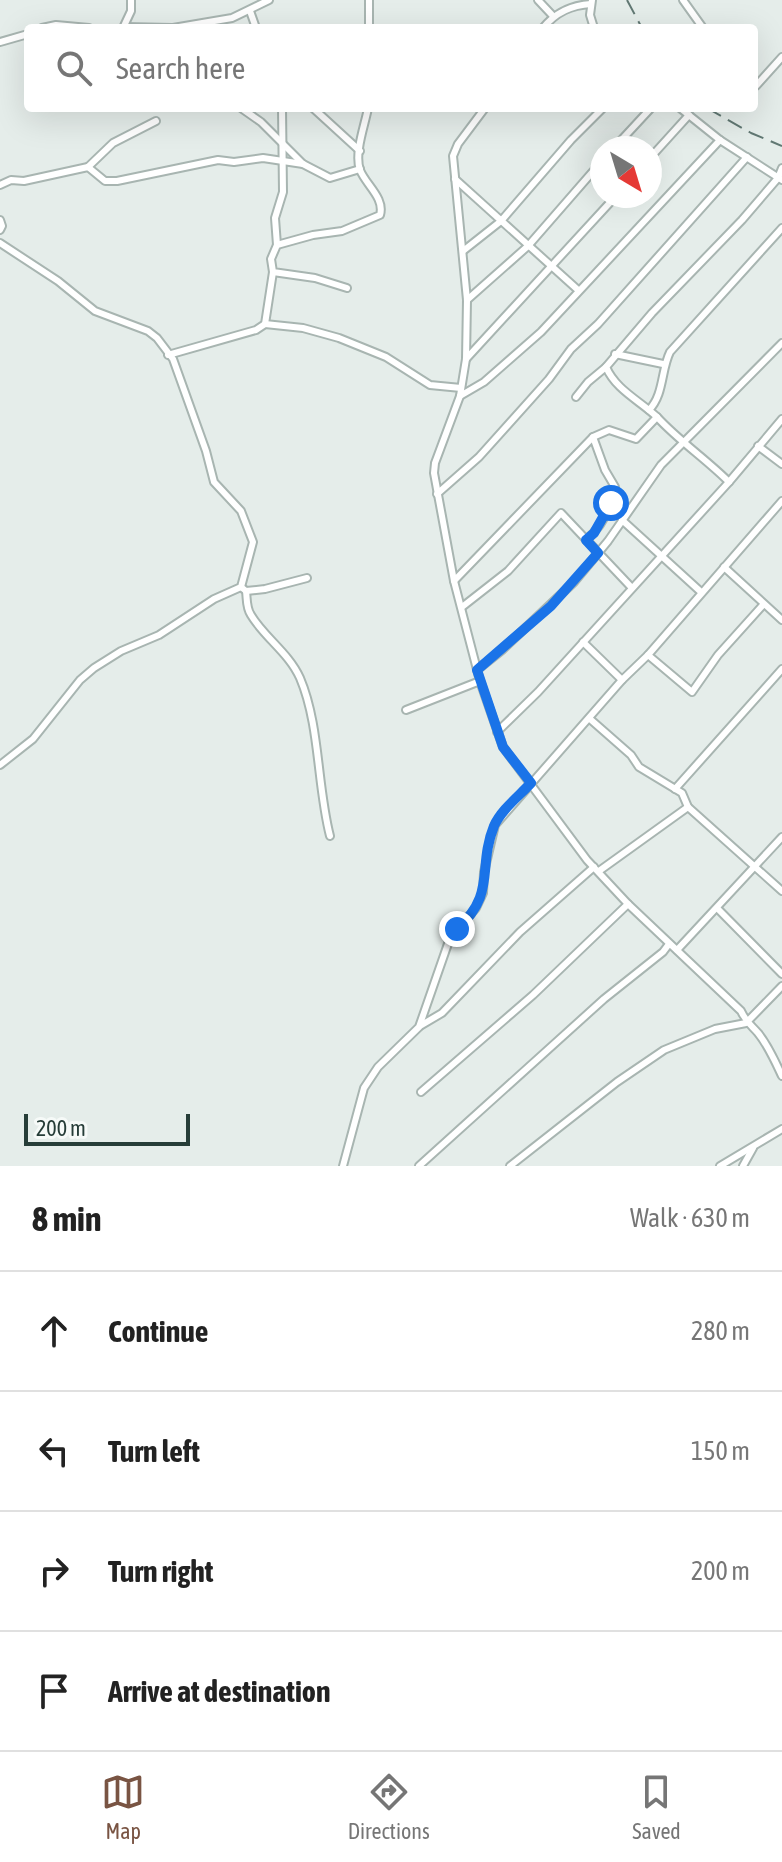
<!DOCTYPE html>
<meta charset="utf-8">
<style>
:root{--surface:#fff;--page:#f6f6f6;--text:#222;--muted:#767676;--line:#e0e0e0;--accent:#795443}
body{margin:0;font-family:"Asap Condensed",sans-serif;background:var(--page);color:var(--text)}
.compass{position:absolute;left:590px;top:136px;width:72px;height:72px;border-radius:50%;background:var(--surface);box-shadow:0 8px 32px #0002;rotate:142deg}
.scale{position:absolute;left:24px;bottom:20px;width:166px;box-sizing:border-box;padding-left:8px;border:4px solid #263d38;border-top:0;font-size:22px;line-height:28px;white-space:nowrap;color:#263d38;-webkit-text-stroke:6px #f6faf8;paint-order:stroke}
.stop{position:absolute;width:24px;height:24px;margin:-18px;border:6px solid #1a73e8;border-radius:50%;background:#fff}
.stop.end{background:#1a73e8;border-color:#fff;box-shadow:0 2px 8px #0008}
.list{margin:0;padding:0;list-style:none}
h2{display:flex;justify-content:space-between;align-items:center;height:104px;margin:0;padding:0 32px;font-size:34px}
h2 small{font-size:26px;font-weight:400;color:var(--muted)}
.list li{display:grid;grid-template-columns:52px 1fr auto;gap:24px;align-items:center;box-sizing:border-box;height:120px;padding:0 32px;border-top:2px solid var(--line)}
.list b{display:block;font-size:30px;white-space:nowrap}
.list em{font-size:26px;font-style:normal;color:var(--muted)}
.icon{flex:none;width:44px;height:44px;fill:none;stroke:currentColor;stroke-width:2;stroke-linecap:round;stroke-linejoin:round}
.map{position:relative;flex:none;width:782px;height:1166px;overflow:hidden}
.search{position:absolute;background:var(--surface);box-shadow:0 8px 32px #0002;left:24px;right:24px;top:24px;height:88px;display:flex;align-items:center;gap:20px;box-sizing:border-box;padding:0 28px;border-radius:8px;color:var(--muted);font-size:30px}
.sheet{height:584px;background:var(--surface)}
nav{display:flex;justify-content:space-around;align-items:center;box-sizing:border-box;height:112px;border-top:2px solid var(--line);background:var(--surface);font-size:22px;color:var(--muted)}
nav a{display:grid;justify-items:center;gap:4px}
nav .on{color:var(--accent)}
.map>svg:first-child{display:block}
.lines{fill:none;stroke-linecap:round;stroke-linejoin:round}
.minor-casing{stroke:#a8b5b1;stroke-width:10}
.minor{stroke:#fff;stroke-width:6}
.rail{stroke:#617873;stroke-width:2;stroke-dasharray:16 8;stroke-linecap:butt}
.route{stroke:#1a73e8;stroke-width:10}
</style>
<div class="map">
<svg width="782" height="1166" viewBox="0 0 782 1166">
<rect width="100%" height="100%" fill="#e5edea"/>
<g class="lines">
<g class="minor-casing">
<g id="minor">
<polyline points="369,0 369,28"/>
<polyline points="538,0 553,16"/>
<polyline points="592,0 590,15 594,28"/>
<polyline points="683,0 703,28"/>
<polyline points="250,11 256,28"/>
<polyline points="125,27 172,28"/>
<polyline points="42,28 56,25 89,28"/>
<polyline points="123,28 131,11 131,0"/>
<polyline points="173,28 232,18 269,0"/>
<path d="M543 28C556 12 571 5 591 4"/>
<polyline points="0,42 28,34"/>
<polyline points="754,85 756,86 782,57"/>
<polyline points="241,108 261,122 303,164 330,178 360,169"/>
<polyline points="313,108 360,151"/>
<path d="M485 108 458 144 453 156 467 300 466 359 460 396 435 463 434 473 454 581 480 681 503 747 587 860 628 904 741 1011C746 1022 751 1025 758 1033 768 1045 775 1061 782 1076"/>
<polyline points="680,108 720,140 782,180"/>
<polyline points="614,148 651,108"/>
<polyline points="650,158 689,115"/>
<polyline points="88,167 113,143 156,121"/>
<polyline points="455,179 578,290"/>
<polyline points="0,185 11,180 24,181 88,167 105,181 117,181 218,160 234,162 263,158 303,164"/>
<polyline points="0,220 2,226 0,230"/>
<polyline points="0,243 58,281 95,311 148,331 157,338 173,359 206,451 214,482 241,511 253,542 241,587 214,599 159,635 121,651 94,668 80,680 33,739 0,765"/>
<polyline points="277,245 275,218 283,192 282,108"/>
<polyline points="463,251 501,221 571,140 603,108"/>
<path d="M347 288 315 278 273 272 271 259 277 245 313 235 342 231 380 215C385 198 366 185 360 170 354 153 365 125 368 108"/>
<polyline points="467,300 528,246 602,161"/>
<polyline points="265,324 303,328 339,338 386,357 430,385 461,388"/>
<polyline points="615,354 663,364"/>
<polyline points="168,355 256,330 265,324 273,272"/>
<polyline points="466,359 616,196"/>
<polyline points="460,396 484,382 541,332 720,140"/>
<polyline points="576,397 588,382 606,367"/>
<path d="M649 410C664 395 661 370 670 352L782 228"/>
<path d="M657 417C679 441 706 459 729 482"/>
<polyline points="758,446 782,464"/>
<polyline points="437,494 479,457 549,379 571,349 598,324 747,157"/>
<polyline points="622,520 701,592"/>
<path d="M586 540C602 527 611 507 615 487L605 470 593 437"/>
<polyline points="724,567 782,620"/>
<path d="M454 581 593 437 609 430 636 439 657 417C639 400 616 390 606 367L652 313 742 220 778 178 782 168"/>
<path d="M241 587 246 591C247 598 246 608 251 615 264 637 289 653 300 678 320 725 317 786 330 836"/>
<polyline points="246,591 265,589 307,578"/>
<polyline points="462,607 508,571 561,513 631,587"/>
<polyline points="583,642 622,680"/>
<polyline points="648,655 692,692 718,655 763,605"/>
<polyline points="477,670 502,650 574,582 608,541 661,465 782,343"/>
<polyline points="406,710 480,681"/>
<polyline points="590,719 631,755 639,767 682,793 688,807 782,891"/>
<polyline points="497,732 538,692 729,482 782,419"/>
<polyline points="675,789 782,669"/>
<polyline points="599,871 688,807"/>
<polyline points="717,908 782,974"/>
<polyline points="677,950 782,837"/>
<polyline points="420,1026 442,1013 520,932 594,867"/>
<polyline points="421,1092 533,995 628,904"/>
<polyline points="343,1166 364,1088 378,1067 419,1027 450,938 476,908 483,893 484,872 495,825 622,680 648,655 782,501"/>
<polyline points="419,1166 604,999 663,952 669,944"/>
<polyline points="510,1166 617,1082 664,1050 715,1029 746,1023 782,986"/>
<polyline points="720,1166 782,1129"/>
<polyline points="743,1166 753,1148"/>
</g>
</g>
<use href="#minor" class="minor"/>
<g class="rail">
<polyline points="627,0 642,28"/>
<polyline points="707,108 751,133 782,146"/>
</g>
</g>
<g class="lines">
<path class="route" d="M457 929C497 893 477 868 494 826 501 810 519 796 531 783L503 747 477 670 551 606 598 553 586 540 594 533 611 503"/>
</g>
</svg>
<svg class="compass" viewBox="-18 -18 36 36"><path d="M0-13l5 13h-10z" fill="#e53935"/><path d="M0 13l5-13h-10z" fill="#767676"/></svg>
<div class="scale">200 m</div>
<div class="stop" style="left:611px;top:503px"></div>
<div class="stop end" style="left:457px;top:929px"></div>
<div class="search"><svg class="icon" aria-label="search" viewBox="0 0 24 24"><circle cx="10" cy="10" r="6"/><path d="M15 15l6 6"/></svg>Search here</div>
</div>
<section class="sheet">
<h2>8 min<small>Walk · 630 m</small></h2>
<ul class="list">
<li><svg class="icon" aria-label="ahead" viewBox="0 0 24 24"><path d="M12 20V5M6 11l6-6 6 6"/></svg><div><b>Continue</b></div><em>280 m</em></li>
<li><svg class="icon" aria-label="left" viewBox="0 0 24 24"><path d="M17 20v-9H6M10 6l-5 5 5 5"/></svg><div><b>Turn left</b></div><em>150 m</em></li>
<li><svg class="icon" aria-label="right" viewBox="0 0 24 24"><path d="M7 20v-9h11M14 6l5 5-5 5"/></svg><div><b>Turn right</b></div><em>200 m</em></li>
<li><svg class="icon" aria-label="arrive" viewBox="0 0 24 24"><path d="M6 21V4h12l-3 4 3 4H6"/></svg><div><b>Arrive at destination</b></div></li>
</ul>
</section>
<nav>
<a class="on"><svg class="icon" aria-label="map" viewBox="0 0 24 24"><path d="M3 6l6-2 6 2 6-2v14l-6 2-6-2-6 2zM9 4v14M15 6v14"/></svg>Map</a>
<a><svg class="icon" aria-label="directions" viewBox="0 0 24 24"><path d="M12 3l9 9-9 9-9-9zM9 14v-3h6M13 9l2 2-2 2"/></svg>Directions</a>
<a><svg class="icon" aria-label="saved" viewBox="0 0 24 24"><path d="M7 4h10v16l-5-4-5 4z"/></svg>Saved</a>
</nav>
